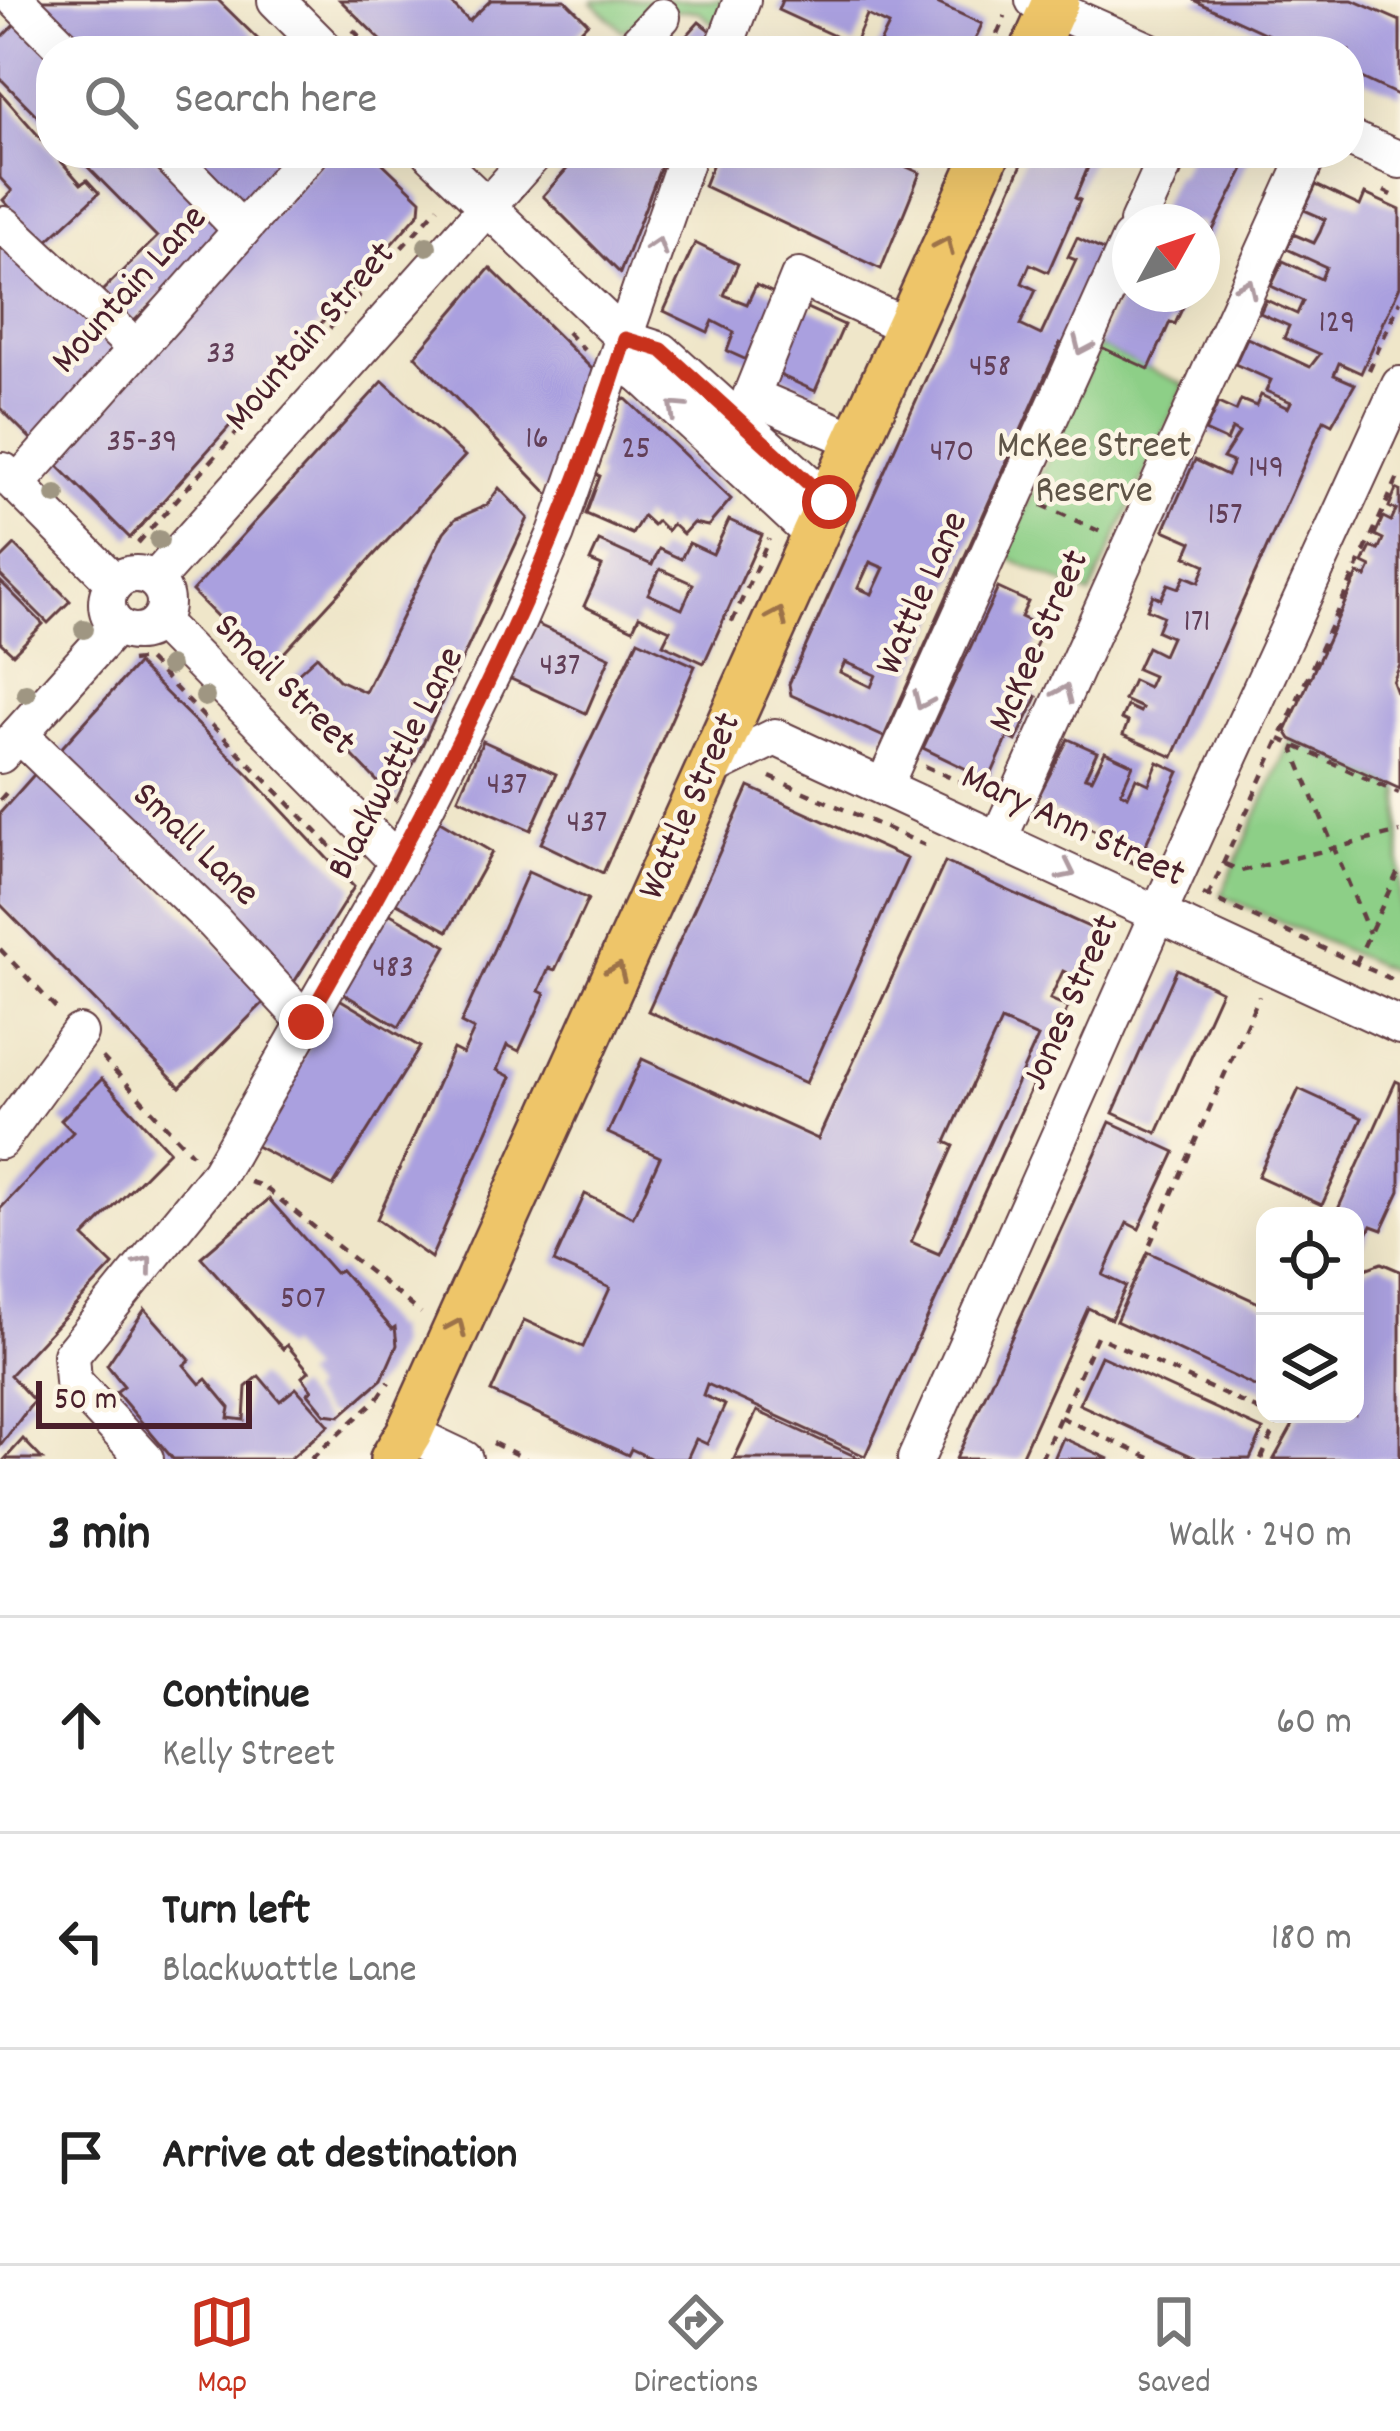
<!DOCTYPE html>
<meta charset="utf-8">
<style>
:root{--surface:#fff;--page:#f6f6f6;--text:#222;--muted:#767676;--line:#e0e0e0;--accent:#c8321e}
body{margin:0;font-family:Dekko,sans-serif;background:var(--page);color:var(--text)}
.controls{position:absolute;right:36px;bottom:36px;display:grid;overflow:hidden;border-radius:24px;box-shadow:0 12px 48px #0002}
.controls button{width:108px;height:108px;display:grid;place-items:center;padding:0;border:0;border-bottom:3px solid var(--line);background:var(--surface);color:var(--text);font:60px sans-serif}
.compass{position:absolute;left:1112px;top:204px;width:108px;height:108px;border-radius:50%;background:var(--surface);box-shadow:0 12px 48px #0002;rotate:50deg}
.scale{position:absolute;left:36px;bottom:30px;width:216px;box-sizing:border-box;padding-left:12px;border:6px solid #4a1f2b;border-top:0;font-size:33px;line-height:42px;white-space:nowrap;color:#4a1f2b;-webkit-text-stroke:9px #fcf5e5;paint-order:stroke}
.stop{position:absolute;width:36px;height:36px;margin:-27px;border:9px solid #c8321e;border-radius:50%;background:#fff}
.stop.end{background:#c8321e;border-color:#fff;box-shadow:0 3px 12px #0008}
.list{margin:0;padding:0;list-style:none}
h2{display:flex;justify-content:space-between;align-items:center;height:156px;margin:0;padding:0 48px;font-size:51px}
h2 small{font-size:39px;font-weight:400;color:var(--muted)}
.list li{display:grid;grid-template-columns:78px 1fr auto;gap:36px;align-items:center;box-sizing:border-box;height:216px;padding:0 48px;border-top:3px solid var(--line)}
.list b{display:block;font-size:45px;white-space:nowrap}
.list p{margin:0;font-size:39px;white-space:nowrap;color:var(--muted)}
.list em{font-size:39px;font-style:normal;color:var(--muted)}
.icon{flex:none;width:66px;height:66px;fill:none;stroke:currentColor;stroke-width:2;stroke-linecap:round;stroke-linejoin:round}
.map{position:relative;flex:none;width:1400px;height:1459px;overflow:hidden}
.search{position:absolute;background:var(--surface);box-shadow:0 12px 48px #0002;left:36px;right:36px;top:36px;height:132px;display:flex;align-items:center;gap:30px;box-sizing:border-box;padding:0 42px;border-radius:48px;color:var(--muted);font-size:45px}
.sheet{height:804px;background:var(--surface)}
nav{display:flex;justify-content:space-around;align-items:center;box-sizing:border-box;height:168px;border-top:3px solid var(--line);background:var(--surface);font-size:33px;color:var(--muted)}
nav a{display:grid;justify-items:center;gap:6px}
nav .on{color:var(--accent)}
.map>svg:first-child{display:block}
.green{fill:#8dcf87;stroke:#6c7759;stroke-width:3}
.building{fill:#aaa0df;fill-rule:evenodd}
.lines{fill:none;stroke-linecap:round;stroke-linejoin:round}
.minor-casing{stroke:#633d43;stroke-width:40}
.major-casing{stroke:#633d43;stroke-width:50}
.path{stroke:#633d43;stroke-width:4.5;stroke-dasharray:9 9;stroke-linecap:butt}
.minor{stroke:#fff;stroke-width:36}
.major{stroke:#eec569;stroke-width:45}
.tree{fill:#9f9682}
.oneway{stroke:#9c724a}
.oneway2{stroke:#ae9aa0}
.route{stroke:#c8321e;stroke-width:15}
.labels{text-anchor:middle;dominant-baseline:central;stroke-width:9;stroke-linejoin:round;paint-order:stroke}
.number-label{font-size:33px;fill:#623f58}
.street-label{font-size:39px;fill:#4a1f2b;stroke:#fcf5e5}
.park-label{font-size:39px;fill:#5e5447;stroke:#fcf5e5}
</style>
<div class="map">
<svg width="1400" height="1459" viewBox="0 0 1400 1459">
<rect width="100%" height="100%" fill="#fcf5e5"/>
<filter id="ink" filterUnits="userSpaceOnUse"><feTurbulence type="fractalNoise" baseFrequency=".00833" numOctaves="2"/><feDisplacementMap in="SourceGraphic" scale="24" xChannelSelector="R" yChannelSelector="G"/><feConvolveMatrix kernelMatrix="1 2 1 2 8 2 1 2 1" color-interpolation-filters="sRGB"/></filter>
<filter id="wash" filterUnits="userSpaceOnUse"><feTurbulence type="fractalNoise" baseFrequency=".004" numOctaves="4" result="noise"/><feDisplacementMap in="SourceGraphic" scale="48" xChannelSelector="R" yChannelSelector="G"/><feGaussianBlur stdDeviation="2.7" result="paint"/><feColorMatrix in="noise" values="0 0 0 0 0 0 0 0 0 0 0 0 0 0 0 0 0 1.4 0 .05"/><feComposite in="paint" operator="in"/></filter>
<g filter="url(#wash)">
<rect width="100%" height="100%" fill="#efe6c9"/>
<g class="green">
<polygon points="595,0 726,0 716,27 698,11 654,11 623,31 592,2"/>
<polygon points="1099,346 1185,385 1090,595 1004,556"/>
<polygon points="1291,739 1400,789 1400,975 1221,895"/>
</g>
<g id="blocks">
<g class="building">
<polygon points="40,0 218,0 270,51 80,51"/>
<polygon points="340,0 448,0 469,21 491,0 565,0 588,23 560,51 398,51 392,46 389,48"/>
<polygon points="782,0 930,0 982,24 970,51 876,51 889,25 867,15 854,45 778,10"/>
<polygon points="1193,0 1352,0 1400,21 1400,96 1349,72 1349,51 1303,51"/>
<polygon points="19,20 51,52 51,130 0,78 0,39"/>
<polygon points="699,22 713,33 706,51 673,51"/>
<polygon points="0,92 81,184 87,180 99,193 44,244 3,200 12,191 0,178"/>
<polygon points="74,153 151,153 227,230 133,322 102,291 157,237"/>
<polygon points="183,153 292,153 241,210"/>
<polygon points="328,153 372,153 421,200 420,212 130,538 53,461"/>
<polygon points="581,153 666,153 620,273 543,196"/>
<polygon points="717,153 876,153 920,173 881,269 704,186"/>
<path d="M1027 153H1094L1075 198 1080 200 1048 272 1030 264 1022 283 1036 290 1020 325 1041 335 1076 260 1068 257 1077 238 1109 253 1068 347 1060 343 884 737 791 695 789 684ZM870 562 884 568 872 594 858 588ZM845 662 876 675 871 687 840 672Z"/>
<polygon points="1190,153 1252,153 1205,246 1202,244 1202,222 1154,222 1176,174 1180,176"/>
<polygon points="1316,185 1360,206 1365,194 1400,210 1400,286 1361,373 1339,363 1334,375 1355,384 1332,424 1324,420 1173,757 1123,735 1128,722 1121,719 1127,706 1140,712 1142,708 1124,700 1133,680 1148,687 1153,676 1137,669 1147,647 1163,655 1171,637 1157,631 1163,616 1147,609 1153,595 1161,599 1168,584 1179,588 1185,576 1199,582 1206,565 1186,556 1192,542 1164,530 1195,460 1227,475 1233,462 1223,458 1239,433 1232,429 1227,441 1205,431 1218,403 1236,411 1241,400 1256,406 1261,395 1288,408 1291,402 1266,391 1271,380 1235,364 1247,338 1310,367 1320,354 1284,338 1289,326 1260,313 1266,300 1297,314 1303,301 1271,286 1283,261 1321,279 1326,267 1287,249 1293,234 1314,243 1320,232 1325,219 1304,210"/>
<polygon points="4,243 116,352 35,443 0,408 0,247"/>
<polygon points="695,243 738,264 724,295 747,304 756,285 844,325 815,391 727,351 734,332 713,321 708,332 664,311"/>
<polygon points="490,268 600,377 556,502 415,356"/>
<polygon points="1130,285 1130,294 1189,294 1175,324 1170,322 1149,369 1099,346 1121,296 1124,298"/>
<polygon points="383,381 465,456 269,669 192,591"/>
<polygon points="626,399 731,499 708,526 693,523 683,534 672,524 667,531 657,521 653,525 643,516 632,534 586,514 600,476 596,474 618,402"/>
<polygon points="499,488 528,518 396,801 285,685 317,656 339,680 365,692 444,532 455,519 487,505"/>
<polygon points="1396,489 1400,491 1400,665 1393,682 1400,701 1400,789 1291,739 1286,731 1358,574 1366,577 1371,567 1363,563 1371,547 1378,550 1383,539 1375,535 1383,517 1391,521 1396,510 1389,507"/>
<path d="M729 520 762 535 704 663 663 644 670 630 639 616 633 629 584 606 602 566 590 561 599 541 652 565 659 549 681 559 689 543 713 554ZM660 569 693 584 682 609 648 594Z"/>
<polygon points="15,545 70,601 48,623 0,575 0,560"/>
<polygon points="0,581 43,624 13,654 0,642"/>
<polygon points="998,588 1028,602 1021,617 1044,628 1016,687 1037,697 1016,741 1008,737 989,780 923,748"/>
<polygon points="534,623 610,657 586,713 509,678"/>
<polygon points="638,640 695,666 603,873 541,843"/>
<polygon points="137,664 250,776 354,887 291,987 57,753"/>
<polygon points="1068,739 1097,752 1085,777 1092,779 1105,752 1133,765 1121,792 1128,796 1136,778 1149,784 1158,762 1179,772 1144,848 1137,850 1035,803"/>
<polygon points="483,741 556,774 531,830 458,798"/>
<polygon points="40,768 268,998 180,1087 0,904 0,813"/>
<polygon points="749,787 907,859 806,1083 648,1011"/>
<polygon points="438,820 492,852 448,931 391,900"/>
<path d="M945 862 1102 933 1081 980 1063 971 1050 999 1068 1007 865 1456 707 1384 703 1395 725 1405 707 1444 696 1439 687 1459H652L631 1449 628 1455 491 1392 524 1320 583 1347 610 1288 554 1262 585 1194 633 1217 660 1157 608 1133 642 1059 818 1139ZM1001 1021 1038 1037 939 1254 911 1242 954 1146 946 1142Z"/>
<polygon points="528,872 588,899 555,970 549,968 539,991 545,994 519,1051 507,1045 497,1070 511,1077 431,1258 377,1219 453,1049 463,1054 474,1030 461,1023"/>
<polygon points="385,911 447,946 399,1027 339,991"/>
<polygon points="1177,969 1221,991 1157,1133 1113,1113"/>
<polygon points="336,997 420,1047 333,1186 254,1145"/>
<polygon points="102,1079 169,1151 84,1237 113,1265 10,1375 34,1401 0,1446 0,1209 73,1132 61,1120"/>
<polygon points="1396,1081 1400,1083 1400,1191 1382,1230 1371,1226 1355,1260 1355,1216 1335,1216"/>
<polygon points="1299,1089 1362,1118 1322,1205 1258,1176"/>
<polygon points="1110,1122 1175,1152 1139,1229 1127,1223 1103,1275 1126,1286 1111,1319 1088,1308 1020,1459 956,1459"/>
<polygon points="269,1199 335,1273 341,1270 392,1329 395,1327 397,1345 382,1379 340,1416 325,1414 308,1393 312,1390 302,1377 309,1371 287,1345 283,1349 201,1257"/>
<polygon points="1148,1252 1265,1306 1265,1391 1116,1321"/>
<polygon points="1381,1263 1400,1271 1400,1459 1274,1459 1299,1414 1355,1414 1355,1291 1365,1269"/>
<polygon points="145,1309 190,1360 184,1365 200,1384 206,1379 230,1408 228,1418 244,1420 246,1387 259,1376 280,1401 296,1388 329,1425 290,1459 173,1459 116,1392 124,1386 107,1365"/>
<polygon points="1101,1356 1263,1430 1250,1459 1198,1459 1079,1404"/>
<polygon points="757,1411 861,1459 734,1459"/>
<polygon points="1063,1438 1109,1459 1054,1459"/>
<polygon points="23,1439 42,1459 5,1459"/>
</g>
</g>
</g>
<g filter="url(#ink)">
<use href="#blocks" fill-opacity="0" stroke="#633d43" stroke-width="3"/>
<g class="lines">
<g class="minor-casing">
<g id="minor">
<polyline points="16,0 67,51"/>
<polyline points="276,0 327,51"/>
<polyline points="1034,0 1149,51"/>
<polyline points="630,51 662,17"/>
<polyline points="723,51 742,0"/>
<polyline points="1349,138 1400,160"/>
<polyline points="167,153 242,230"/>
<polyline points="431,153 625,339 641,375"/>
<polyline points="1138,222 1169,153"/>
<polyline points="0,229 4,225 136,348"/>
<polyline points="625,339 662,351 829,502"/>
<polyline points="621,362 641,375 814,536"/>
<polyline points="857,441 751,396 799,277 908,327"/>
<polyline points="3,471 115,583"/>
<polyline points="16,485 310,153"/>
<circle cx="136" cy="603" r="29"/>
<polyline points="155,580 535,153"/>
<polyline points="159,621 398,862"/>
<polyline points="19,734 214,922 306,1022"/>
<polyline points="0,755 117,625"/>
<polyline points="708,770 775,737 1400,1026"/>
<polyline points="884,786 1130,239"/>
<polyline points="999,838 1309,153"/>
<polyline points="0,1141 79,1033"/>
<polyline points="409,1433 464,1459"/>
<polyline points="145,1459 73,1381 71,1355 219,1173 398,862 517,623 556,533 688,153"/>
<polyline points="916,1459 1157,916 1400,385"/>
</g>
</g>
<g class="major-casing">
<g id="major">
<polyline points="1033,51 1056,0"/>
<polyline points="393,1459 409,1433 987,153"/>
</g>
</g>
<g class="path">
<polyline points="353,30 374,51"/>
<polyline points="1181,39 1209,51"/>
<polyline points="990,51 1005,16"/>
<polyline points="1384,191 1400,199"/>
<polyline points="567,332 584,350"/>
<polyline points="1369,370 1400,301"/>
<polyline points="1042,505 1103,533"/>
<polyline points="138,543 438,207"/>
<polyline points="732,622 769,539"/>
<polyline points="131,661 147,659 354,870"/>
<polyline points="1280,739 1399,793"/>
<polyline points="1296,746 1294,751 1369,933"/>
<polyline points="925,766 986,794"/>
<polyline points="770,777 925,845"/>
<polyline points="0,800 11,787"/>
<polyline points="1045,821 1143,867"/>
<polyline points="1225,864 1241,871 1400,832"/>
<polyline points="1203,894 1400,983"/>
<polyline points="1208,897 1400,473"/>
<polyline points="0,949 57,1009"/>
<polyline points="1356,963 1400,867"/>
<polyline points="102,1057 192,1154"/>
<polyline points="250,1182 263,1186 421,1313"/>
<polyline points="1150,1244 1259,996"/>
<polyline points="1060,1417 1152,1459"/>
<polyline points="493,1443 526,1459"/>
<polyline points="311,1459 378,1398 389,1382"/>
<polyline points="1041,1459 1097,1336 1265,1413"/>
<polyline points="1261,1459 1279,1420 1266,1414"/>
</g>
<use href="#minor" class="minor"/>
<use href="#major" class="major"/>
</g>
<g class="tree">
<circle cx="427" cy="246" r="10"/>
<circle cx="56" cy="495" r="10"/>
<circle cx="159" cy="540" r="10"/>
<circle cx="84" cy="629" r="10"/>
<circle cx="169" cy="666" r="10"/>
<circle cx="26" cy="693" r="10"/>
<circle cx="205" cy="697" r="10"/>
</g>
<defs><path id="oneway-chevron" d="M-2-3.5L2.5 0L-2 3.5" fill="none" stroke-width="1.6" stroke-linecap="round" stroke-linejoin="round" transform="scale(3)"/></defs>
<g class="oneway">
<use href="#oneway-chevron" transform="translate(945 245) rotate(-66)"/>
<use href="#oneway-chevron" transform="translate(778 616) rotate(-66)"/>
<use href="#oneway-chevron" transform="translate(617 971) rotate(-66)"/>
<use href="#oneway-chevron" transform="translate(457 1327) rotate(-66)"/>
</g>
<g class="oneway2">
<use href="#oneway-chevron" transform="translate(657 246) rotate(-72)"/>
<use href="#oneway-chevron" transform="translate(1247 287) rotate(-65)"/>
<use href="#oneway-chevron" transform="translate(1082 346) rotate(114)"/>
<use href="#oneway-chevron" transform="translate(676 409) rotate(-137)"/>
<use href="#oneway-chevron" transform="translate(1064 693) rotate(-66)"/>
<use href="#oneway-chevron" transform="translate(922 701) rotate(114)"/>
<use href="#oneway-chevron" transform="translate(1067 871) rotate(26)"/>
<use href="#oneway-chevron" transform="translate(145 1264) rotate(-51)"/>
</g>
</g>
<g class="lines" filter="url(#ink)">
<path class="route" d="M306 1022C432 804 549 581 625 339L662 350 829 502"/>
</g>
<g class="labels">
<g class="number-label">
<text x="1337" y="324">129</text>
<text x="221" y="355">33</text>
<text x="990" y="368">458</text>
<text x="537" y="440">16</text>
<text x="142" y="443">35-39</text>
<text x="636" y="450">25</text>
<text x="952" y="453">470</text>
<text x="1266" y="469">149</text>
<text x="1225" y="516">157</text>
<text x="1197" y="623">171</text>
<text x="560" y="667">437</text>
<text x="507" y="786">437</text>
<text x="587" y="824">437</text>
<text x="393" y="969">483</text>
<text x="303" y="1300">507</text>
</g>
<g class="street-label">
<text transform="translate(131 291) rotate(-48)">Mountain Lane</text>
<text transform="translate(312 338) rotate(-49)">Mountain Street</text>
<text transform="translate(924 594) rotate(-66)">Wattle Lane</text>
<text transform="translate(1041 642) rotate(-66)">McKee Street</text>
<text transform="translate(283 686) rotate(45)">Smail Street</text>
<text transform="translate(398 764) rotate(-63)">Blackwattle Lane</text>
<text transform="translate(692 807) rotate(-66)">Wattle Street</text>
<text transform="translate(1072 828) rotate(25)">Mary Ann Street</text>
<text transform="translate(194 846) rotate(44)">Small Lane</text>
<text transform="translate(1073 1003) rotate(-66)">Jones Street</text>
</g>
<g class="park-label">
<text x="1094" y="448">McKee Street<tspan x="1094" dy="45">Reserve</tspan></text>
</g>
</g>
</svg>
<div class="controls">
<button><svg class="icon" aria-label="locate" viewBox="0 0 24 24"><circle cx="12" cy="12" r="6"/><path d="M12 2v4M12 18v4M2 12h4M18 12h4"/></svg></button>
<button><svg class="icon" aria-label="layers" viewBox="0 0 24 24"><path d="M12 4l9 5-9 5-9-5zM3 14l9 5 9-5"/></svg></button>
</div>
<svg class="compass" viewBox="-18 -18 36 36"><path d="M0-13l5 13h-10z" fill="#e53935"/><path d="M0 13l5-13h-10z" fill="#767676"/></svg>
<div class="scale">50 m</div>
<div class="stop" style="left:829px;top:502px"></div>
<div class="stop end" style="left:306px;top:1022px"></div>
<div class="search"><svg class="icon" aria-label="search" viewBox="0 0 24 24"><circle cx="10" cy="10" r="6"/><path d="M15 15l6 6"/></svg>Search here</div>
</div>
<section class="sheet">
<h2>3 min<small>Walk · 240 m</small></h2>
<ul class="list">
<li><svg class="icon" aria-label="ahead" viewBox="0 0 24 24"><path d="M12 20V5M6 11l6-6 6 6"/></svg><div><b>Continue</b><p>Kelly Street</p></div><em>60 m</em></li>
<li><svg class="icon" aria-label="left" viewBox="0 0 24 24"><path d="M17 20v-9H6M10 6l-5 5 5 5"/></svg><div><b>Turn left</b><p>Blackwattle Lane</p></div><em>180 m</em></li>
<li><svg class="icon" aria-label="arrive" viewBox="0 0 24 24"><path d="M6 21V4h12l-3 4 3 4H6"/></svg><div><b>Arrive at destination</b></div></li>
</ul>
</section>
<nav>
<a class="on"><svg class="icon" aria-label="map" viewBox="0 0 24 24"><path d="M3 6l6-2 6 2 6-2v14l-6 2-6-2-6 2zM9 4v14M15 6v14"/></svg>Map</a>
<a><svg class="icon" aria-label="directions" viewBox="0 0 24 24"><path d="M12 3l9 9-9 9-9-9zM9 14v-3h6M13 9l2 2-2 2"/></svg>Directions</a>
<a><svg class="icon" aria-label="saved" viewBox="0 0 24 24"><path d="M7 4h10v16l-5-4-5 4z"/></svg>Saved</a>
</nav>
